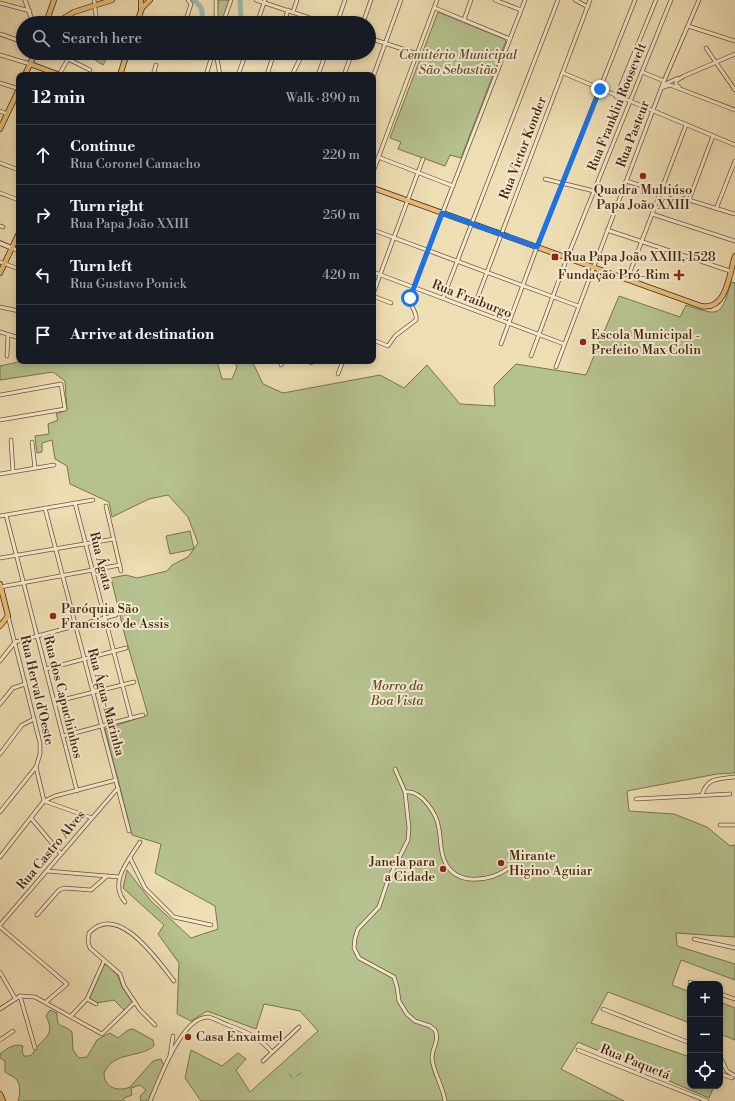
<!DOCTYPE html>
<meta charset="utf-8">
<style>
:root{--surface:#171b24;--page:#20242c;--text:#f1f3f6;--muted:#9ea1a6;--line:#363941}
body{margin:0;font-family:"Libre Bodoni",serif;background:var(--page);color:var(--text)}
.controls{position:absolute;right:12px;bottom:12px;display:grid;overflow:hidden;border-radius:8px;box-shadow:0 2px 6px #0003}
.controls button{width:36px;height:36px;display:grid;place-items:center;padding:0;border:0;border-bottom:1px solid var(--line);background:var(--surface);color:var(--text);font:20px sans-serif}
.stop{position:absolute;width:12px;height:12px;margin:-9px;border:3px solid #1a73e8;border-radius:50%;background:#fff}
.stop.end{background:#1a73e8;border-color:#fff;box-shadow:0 1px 4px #0008}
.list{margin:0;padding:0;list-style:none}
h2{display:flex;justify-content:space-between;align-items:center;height:52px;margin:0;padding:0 16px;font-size:17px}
h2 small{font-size:13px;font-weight:400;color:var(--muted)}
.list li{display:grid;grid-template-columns:26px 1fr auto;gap:12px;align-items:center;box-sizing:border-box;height:60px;padding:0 16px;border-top:1px solid var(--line)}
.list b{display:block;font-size:15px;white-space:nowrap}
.list p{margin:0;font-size:13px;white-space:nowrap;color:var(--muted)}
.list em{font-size:13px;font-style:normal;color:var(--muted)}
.icon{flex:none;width:22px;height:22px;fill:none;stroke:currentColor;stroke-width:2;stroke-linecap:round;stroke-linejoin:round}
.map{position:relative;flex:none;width:735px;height:1101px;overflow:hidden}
.search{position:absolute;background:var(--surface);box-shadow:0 2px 6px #0003;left:16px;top:16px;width:360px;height:44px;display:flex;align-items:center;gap:10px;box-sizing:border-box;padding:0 14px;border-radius:22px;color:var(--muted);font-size:15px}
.panel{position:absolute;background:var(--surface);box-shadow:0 2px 6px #0003;left:16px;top:72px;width:360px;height:292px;border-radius:8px}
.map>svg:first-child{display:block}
.green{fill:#b5c28f;stroke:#7c7352}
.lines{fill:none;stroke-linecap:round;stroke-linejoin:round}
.stream{stroke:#787f74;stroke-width:1}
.river{stroke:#9bbbb3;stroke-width:5}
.minor-casing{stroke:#6e523d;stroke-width:4.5}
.tertiary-casing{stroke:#6e523d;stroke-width:5}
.secondary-casing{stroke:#442416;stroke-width:5.5}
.primary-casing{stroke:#442416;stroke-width:6}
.minor{stroke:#f4eace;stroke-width:3}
.tertiary{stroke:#f4eace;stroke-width:3.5}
.secondary{stroke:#f4eace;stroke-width:4}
.primary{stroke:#e7bf7a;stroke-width:4.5}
.route{stroke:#1a73e8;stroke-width:5}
.poi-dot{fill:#8f2418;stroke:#f4eace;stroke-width:1.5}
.labels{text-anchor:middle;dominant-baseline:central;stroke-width:4;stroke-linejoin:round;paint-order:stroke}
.park-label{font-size:13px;font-style:italic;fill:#604c34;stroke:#f4eace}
.street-label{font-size:13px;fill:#442416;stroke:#f4eace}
.poi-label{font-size:13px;fill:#442416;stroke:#f4eace;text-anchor:start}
</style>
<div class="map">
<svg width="735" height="1101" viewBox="0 0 735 1101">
<rect width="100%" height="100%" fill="#eedeb3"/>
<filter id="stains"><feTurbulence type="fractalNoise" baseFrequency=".005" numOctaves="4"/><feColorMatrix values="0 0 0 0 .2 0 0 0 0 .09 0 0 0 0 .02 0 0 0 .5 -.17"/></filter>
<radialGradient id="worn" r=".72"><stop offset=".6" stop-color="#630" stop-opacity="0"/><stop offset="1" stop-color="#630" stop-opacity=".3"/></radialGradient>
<g class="green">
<polygon points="218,0 231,0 223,23 217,23"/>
<polygon points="438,12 504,39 506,41 461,158 450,155 445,166 398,149 401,142 390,138"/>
<polygon points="84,53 110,53 103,65"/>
<path d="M731 282 735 283V773L717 774 627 791 629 811 674 814 707 827 730 846 735 845V937L676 933 677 946 735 964V980L681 960 672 985 690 992V1023L608 992 591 1023 690 1057V1086H714L709 1098 578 1042 561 1069 624 1101H201L185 1078 191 1050 222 1066 238 1053 246 1059 236 1070 250 1092 318 1031 300 1011 264 1004 256 1029 207 1011 191 1021 177 1014 179 963 158 934 164 925 123 888 127 870 151 901 191 938 218 929 215 906 155 873 161 844 132 835 105 729 148 715 125 636 111 578 126 575 137 578 167 571 172 565 188 557 198 543 188 517 168 495 149 499 112 517 109 502 70 484 67 466 55 459 52 440 42 443V452L37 453 35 436 49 434 48 424 58 420 56 414 67 410 65 381 53 372 0 380V366L23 361H217L222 379H232L237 367 234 361H252L263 384 283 393 380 375 404 388 427 365 460 404 495 406 494 386 516 364 586 375 619 296 680 317 686 305C719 316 721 318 731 282Z"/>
<polygon points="190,531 194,549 170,554 166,536"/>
<polygon points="107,964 118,976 122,987 133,1003 125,1011 114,1000 96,1003 89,999 104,965"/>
<polygon points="720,1002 735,1008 735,1040 720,1034"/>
<path d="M50 1010 57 1013C57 1031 62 1022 72 1032L73 1050 79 1058 87 1057 97 1040 110 1033 118 1038 128 1030 133 1029 153 1040 154 1046C141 1058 113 1051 104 1073 104 1088 118 1092 130 1087L153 1061 161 1059 164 1066 148 1101H141L140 1096 146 1090 140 1085 131 1088 132 1095 124 1098V1101H18C20 1096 21 1083 16 1079 14 1076 8 1075 5 1072V1061L0 1058V1054C7 1048 15 1043 23 1046L22 1051 24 1056C34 1057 33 1051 38 1046 48 1035 54 1033 46 1016Z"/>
</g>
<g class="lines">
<g class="stream">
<polyline points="289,1074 292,1077"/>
<polyline points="297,1076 301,1073"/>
</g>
<g class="river">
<path d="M193 0C200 5 203 8 202 17"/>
<polyline points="239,23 241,17 240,0"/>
</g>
<g class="minor-casing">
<g id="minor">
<polyline points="94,0 97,23"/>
<polyline points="256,0 325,23"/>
<polyline points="495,0 521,10"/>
<polyline points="575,0 588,7"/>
<polyline points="0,3 30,11"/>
<polyline points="435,8 510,39"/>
<polyline points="293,12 297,0"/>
<polyline points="464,20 471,0"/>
<polyline points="185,23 191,4 188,0"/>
<polyline points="216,23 216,0"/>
<polyline points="223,23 231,0"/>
<polyline points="257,23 265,0"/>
<polyline points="284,23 288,10"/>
<polyline points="337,23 345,0"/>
<polyline points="363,23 371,0"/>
<polyline points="688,26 735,41"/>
<polyline points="0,34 23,42"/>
<polyline points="369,38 418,54"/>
<polyline points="706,48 735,90"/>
<polyline points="216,53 220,75"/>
<polyline points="0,55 30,64"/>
<polyline points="642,72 664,81"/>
<polyline points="563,73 735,145"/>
<polyline points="59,75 68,59 90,70"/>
<polyline points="153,75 156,65"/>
<polyline points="206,75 213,53"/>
<polyline points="238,75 246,53"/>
<polyline points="267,75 274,53"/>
<polyline points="292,75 303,53"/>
<polyline points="318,75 326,53"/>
<polyline points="344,75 352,53"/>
<polyline points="373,77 401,0"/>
<polyline points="0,83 19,89"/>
<polyline points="663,85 678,78"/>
<polyline points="679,87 676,85 676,81 684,76 735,54"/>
<polyline points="661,88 670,85 735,110"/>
<polyline points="616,97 656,0"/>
<polyline points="0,111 7,114"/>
<polyline points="378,157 453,186"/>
<polyline points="0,163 19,170"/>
<polyline points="373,172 437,0"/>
<polyline points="545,179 594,191"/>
<polyline points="626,181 735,214"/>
<polyline points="0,193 16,199"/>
<polyline points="689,200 713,136"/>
<polyline points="716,209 735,161"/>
<polyline points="652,214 735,241"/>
<polyline points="0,226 3,227"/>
<polyline points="373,230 578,306"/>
<polyline points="607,230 730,271"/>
<polyline points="12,248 19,251"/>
<polyline points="0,262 19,269"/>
<polyline points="373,272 564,344"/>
<polyline points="627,280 686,125"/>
<polyline points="373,294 423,159"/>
<polyline points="373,296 391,303"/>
<polyline points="443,298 558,0"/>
<polyline points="475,304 590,0"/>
<polyline points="0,307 19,311"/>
<polyline points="0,332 19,338"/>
<path d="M373 340 388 346 395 336 416 320C418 311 407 305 411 294L525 0"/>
<polyline points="501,344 537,247 635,0"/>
<polyline points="7,356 8,335"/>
<polyline points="531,356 567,258 671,0"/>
<polyline points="311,363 312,361"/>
<polyline points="281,365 283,361"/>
<polyline points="556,367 664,81 699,0"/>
<polyline points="338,374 343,361"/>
<polyline points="0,395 61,384 65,409 0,420"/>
<polyline points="11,440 13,472"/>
<polyline points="32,442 35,468"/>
<polyline points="0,474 54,465"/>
<polyline points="75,503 131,718"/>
<polyline points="106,506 121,571"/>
<polyline points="45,508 129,831"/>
<polyline points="6,515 77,791"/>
<polyline points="0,516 93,500"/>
<polyline points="0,558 114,539"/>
<polyline points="0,587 120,565"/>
<polyline points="8,616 40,743 40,754 36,767 44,801 92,818"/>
<polyline points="0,661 15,642 116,615"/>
<polyline points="46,669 126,648"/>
<polyline points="54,702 134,682"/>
<polyline points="0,704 13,688 25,684"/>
<polyline points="63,736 143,715"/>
<polyline points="0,754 22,725 34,719"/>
<polyline points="395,769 405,792"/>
<path d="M702 795C707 777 719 779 735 777"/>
<polyline points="636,799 730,794"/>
<polyline points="0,812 36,767"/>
<polyline points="31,818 61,854"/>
<polyline points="720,825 735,825"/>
<polyline points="0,857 44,801 55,796 116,780"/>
<polyline points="130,858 145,888 174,917 211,925"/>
<polyline points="47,871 119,877"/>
<path d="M125 902C108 882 129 860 140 842"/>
<polyline points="37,915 59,890 64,888 91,890 107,876"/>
<polyline points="0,925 118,788"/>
<polyline points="0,927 67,984 46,1002"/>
<polyline points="694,939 735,948"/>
<polyline points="0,972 15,998"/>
<polyline points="690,982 695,984"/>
<polyline points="720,994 735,999"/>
<polyline points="20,996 35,1048"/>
<polyline points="87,999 96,1004"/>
<polyline points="0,1009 20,996 35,997 102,1034 135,1002"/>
<polyline points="603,1009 690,1043"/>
<polyline points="71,1016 87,999 104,961"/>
<path d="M155 1025 140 1010 124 986 120 974 90 948 88 942 89 933C118 901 158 961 174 981"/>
<polyline points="0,1040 13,1031"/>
<polyline points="578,1050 707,1101"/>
<polyline points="170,1056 173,1036"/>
<polyline points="720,1057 727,1071 735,1076"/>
<polyline points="263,1061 299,1027"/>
<polyline points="721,1074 732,1078"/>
<path d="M150 1101C159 1081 181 1017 208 1017 214 1018 222 1023 228 1025 247 1032 257 1036 272 1052"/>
<path d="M445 1101C443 1086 433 1072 432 1058 432 1048 440 1040 435 1030L430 1026 415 1021 407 1014 399 1001 397 987 394 977 359 958 354 948 355 938 358 929 379 907 388 880 408 840 409 828 405 792C422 790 437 814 439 829 441 840 440 852 445 862 457 887 491 881 509 868"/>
</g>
</g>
<g class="tertiary-casing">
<polyline id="tertiary" points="25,0 33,23"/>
</g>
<g class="secondary-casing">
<polyline id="secondary" points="0,243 12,248"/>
</g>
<g class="primary-casing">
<g id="primary">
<polyline points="141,8 141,0"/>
<polyline points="46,23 54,0"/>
<polyline points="56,23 74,12 112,0"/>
<polyline points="137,23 142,8 150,0"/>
<polyline points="30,64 60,75"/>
<polyline points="25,75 35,53"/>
<polyline points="120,75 127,53"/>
<polyline points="0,129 19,89"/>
<path d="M373 188 701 306C727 311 729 274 735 256"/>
<polyline points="0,273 19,233"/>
<polyline points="0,584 8,616 0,626"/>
<polyline points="0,1094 3,1101"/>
</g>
</g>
<use href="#minor" class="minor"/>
<use href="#tertiary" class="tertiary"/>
<use href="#secondary" class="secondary"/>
<use href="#primary" class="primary"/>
</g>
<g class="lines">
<polyline class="route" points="410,298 442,213 537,247 600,89"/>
</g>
<g class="poi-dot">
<circle cx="643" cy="176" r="4"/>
<rect x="551" y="253" width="8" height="8" rx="2"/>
<path d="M677 269h4v4h4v4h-4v4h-4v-4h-4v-4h4z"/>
<circle cx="583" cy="342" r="4"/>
<circle cx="53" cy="616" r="4"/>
<circle cx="501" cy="863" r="4"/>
<circle cx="443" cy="869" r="4"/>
<circle cx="188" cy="1037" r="4"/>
</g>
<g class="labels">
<g class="park-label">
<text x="458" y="55">Cemitério Municipal<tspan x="458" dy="15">São Sebastião</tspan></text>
<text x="397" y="686">Morro da<tspan x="397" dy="15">Boa Vista</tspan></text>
</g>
<g class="street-label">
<text transform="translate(617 107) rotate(-68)">Rua Franklin Roosevelt</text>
<text transform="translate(633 134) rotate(-69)">Rua Pasteur</text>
<text transform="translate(523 148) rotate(-69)">Rua Victor Konder</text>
<text transform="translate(472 299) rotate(21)">Rua Fraiburgo</text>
<text transform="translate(101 561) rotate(76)">Rua Ágata</text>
<text transform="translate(37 690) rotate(77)">Rua Herval d'Oeste</text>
<text transform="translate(63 697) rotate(76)">Rua dos Capuchinhos</text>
<text transform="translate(106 702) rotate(75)">Rua Água-Marinha</text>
<text transform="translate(51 850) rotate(-50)">Rua Castro Alves</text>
<text transform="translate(635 1062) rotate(22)">Rua Paquetá</text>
</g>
<g class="poi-label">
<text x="643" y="190" text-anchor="middle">Quadra Multiúso<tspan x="643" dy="15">Papa João XXIII</tspan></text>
<text x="563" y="257">Rua Papa João XXIII, 1528</text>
<text x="670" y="275" text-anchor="end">Fundação Pró-Rim</text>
<text x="591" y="335">Escola Municipal -<tspan x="591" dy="15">Prefeito Max Colin</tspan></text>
<text x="61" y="609">Paróquia São<tspan x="61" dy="15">Francisco de Assis</tspan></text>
<text x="509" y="856">Mirante<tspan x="509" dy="15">Higino Aguiar</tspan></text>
<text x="435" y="862" text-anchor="end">Janela para<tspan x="435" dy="15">a Cidade</tspan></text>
<text x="196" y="1037">Casa Enxaimel</text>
</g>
</g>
<rect width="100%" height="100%" filter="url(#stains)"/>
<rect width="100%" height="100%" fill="url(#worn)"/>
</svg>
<div class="controls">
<button>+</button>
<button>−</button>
<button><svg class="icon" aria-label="locate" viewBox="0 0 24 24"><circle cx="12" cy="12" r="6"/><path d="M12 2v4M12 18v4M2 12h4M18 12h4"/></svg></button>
</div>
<div class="stop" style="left:410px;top:298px"></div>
<div class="stop end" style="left:600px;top:89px"></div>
<div class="search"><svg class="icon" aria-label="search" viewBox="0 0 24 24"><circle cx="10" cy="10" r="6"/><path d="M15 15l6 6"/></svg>Search here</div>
<section class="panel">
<h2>12 min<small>Walk · 890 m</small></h2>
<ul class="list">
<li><svg class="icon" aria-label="ahead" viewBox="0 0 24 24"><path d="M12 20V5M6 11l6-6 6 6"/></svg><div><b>Continue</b><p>Rua Coronel Camacho</p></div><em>220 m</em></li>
<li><svg class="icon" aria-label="right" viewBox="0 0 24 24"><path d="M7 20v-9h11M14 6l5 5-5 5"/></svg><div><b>Turn right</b><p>Rua Papa João XXIII</p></div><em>250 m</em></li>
<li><svg class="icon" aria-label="left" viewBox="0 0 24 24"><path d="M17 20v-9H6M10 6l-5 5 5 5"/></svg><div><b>Turn left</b><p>Rua Gustavo Ponick</p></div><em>420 m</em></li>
<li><svg class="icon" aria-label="arrive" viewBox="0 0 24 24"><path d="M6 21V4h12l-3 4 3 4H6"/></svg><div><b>Arrive at destination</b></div></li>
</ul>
</section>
</div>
